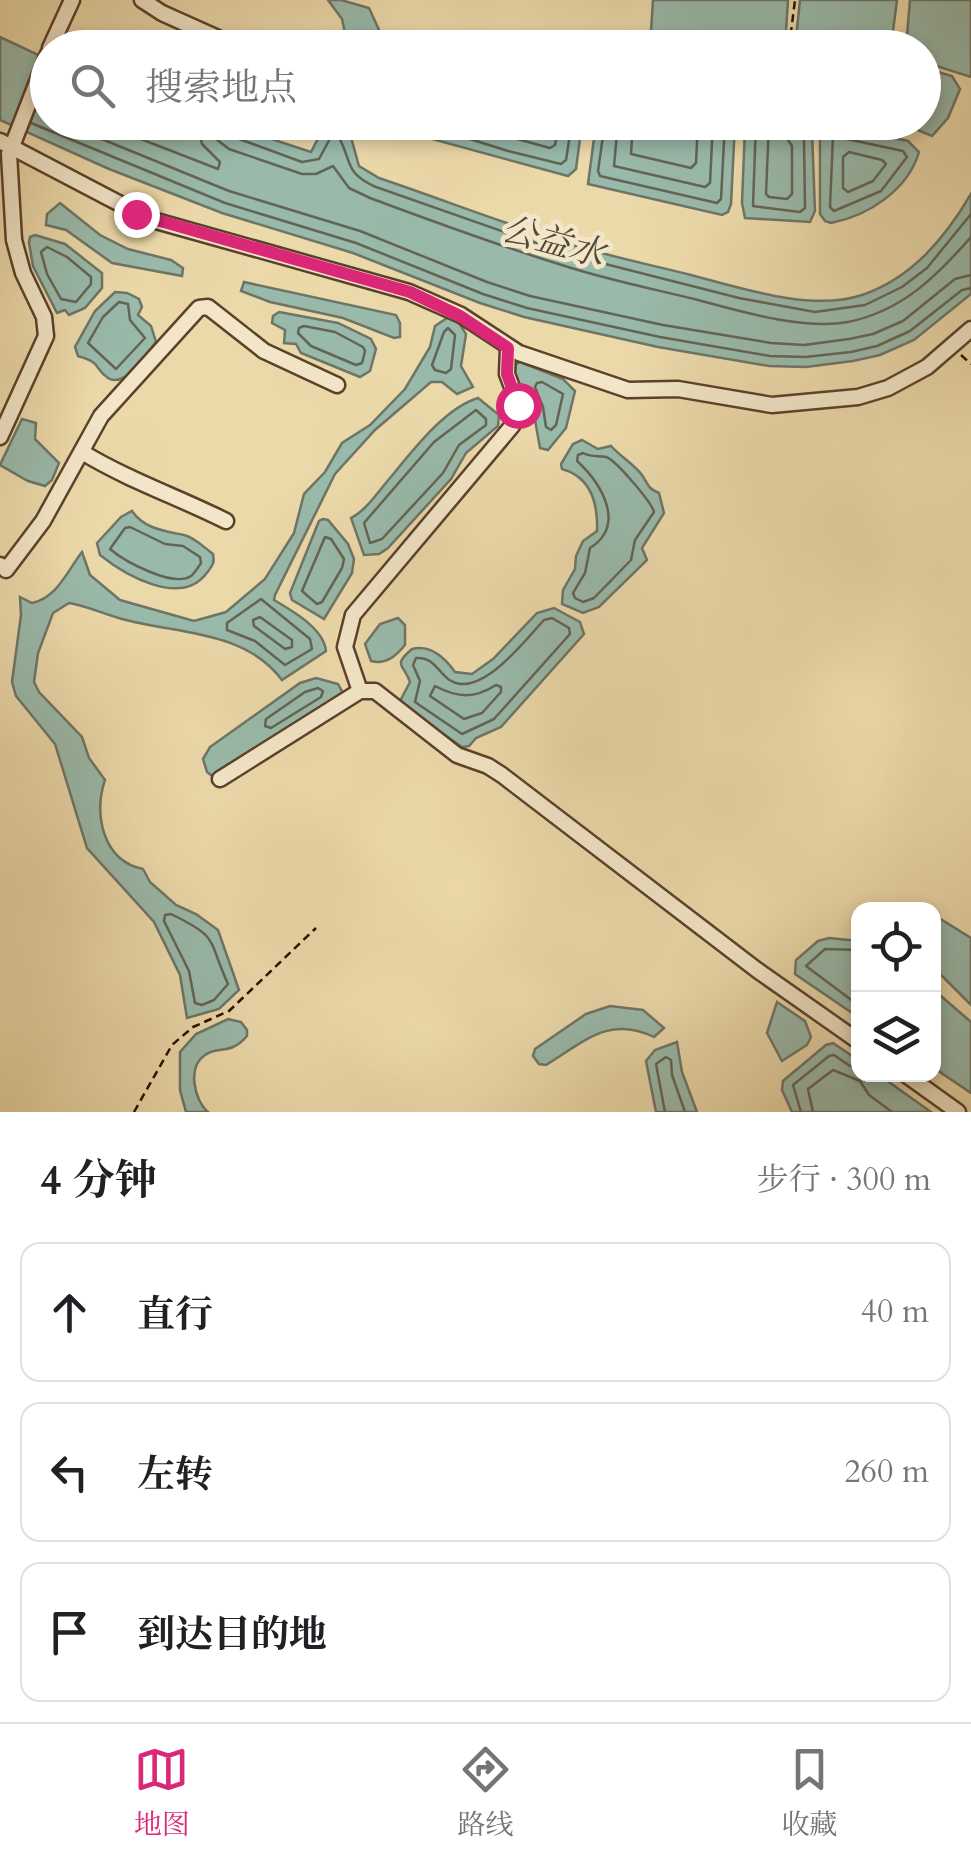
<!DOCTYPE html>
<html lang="zh">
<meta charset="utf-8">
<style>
:root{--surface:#fff;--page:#f2f2f2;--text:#202124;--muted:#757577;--line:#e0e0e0;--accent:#db2777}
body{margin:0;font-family:Cardo,"Noto Serif SC",serif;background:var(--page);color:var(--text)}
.controls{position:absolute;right:30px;bottom:30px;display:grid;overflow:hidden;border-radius:20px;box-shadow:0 5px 15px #0003}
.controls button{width:90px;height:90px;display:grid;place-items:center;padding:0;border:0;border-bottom:2px solid var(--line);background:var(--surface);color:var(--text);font:50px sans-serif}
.stop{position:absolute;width:30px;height:30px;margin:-22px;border:8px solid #db2777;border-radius:50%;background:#fff}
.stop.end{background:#db2777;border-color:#fff;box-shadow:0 2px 10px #0008}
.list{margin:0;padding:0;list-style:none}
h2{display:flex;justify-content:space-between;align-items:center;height:130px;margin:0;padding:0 40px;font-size:42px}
h2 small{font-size:32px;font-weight:400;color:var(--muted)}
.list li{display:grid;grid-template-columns:65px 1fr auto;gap:30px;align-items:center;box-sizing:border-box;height:140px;margin:0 20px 20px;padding:0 20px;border:2px solid var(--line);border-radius:20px}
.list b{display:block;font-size:38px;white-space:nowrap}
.list em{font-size:32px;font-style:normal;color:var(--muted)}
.icon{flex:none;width:55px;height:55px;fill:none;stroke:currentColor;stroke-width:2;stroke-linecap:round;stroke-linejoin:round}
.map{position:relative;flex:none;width:971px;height:1112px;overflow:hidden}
.search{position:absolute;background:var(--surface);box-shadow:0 5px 15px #0003;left:30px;right:30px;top:30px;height:110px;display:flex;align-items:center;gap:25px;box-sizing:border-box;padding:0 35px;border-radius:55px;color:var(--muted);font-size:38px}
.sheet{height:610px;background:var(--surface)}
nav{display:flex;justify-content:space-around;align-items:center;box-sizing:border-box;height:140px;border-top:2px solid var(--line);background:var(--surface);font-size:28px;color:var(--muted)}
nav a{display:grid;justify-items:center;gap:5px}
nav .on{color:var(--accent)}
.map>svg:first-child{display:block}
.water{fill:#99baab;stroke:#6d7567;stroke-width:2.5}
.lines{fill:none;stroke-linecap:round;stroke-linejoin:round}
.shore{stroke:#626456;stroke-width:2.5}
.minor-casing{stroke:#5a412a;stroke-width:19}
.path{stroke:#2a0e00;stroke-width:2.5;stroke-dasharray:8 5;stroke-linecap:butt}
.minor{stroke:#f3e6c8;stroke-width:14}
.route{stroke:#db2777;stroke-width:12}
.labels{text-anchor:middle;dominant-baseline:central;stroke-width:9;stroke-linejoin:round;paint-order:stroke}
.water-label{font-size:35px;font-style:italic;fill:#514a3c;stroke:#f3e6c8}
</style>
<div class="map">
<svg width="971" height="1112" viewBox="0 0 971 1112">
<rect width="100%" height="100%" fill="#ecd9aa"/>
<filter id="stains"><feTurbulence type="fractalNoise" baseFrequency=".002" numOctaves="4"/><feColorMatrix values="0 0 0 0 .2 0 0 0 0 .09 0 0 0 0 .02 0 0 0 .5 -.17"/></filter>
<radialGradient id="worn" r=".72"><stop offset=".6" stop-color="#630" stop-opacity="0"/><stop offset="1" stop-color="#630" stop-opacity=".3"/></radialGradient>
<g class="water">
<polygon points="328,0 341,0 369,8 380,32 394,37 391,46 348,47 342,19"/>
<polygon points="653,0 788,0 785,47 650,47"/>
<polygon points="800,0 897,0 891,47 795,47"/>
<polygon points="910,0 971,0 971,77 924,62 924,48 906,47"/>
<path d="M0 37 47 59 48 122 223 123 311 152 326 123H347L359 166 379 178C444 200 508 225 573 245 612 257 652 265 691 275 741 288 812 312 862 295 912 278 945 238 971 194V294L914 340 880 355 853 361 806 367 769 366 658 347 524 317 480 303 353 253 222 213 109 169 0 120Z"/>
<polygon points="924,68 952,76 960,89 948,118 932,136 901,123 924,122"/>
<polygon points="406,123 582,123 576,169 568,176 410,133"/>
<polygon points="596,123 735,123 731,204 728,212 722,215 588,184"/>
<path d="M749 123C770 122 795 119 812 132L815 211 810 222 745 218 742 203 745 127Z"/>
<path d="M831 125 908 141 919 152C908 190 868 216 831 223L825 221 820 214V130Z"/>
<polygon points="60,203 100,235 128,249 171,260 183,268 182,276 112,263 66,230 46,225 47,214"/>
<polygon points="35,235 65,244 102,273 102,288 85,308 69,315 65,310 57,313 33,266 29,243 30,237"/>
<polygon points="244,282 396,315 400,323 400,337 394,338 343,318 270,302 241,291"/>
<path d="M115 292 127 293 139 299 142 307 138 315 151 326 156 342C147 353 125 389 108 378 92 367 104 364 78 356L75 347 95 311Z"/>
<polygon points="279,312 338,323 371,339 376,349 370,371 360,377 301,353 296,344 284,343 285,330 272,323 273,316"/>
<path d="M447 318H456L466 334 461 366 473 387 457 394 442 382H431L375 430 335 474 275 595 274 600C293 611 324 629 326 651L282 680C245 630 177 634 122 619 104 614 87 606 69 603L53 613 38 653 34 682 39 692 82 737 89 758 105 780C93 814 103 861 143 869L150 882 176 905 196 914 218 930 239 990 219 1009 187 1018 180 975 154 922 87 848 55 744 16 696 12 682 21 615 20 597 32 603C57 598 68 570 82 552L90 575 120 600 194 621 226 612 265 579 294 533 304 494 325 472 342 443 370 425 405 389 430 347 435 326Z"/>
<polygon points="520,362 563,379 575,391 566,428 548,450 540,448 533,409 515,376 515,365"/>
<path d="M478 398 499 415 498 426 466 453 451 479 388 548 379 554 364 555 351 518C365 511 375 496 385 484 409 456 442 409 478 398Z"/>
<polygon points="22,419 36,423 35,439 59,463 52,480 45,486 28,481 0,465"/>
<path d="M582 440 598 449 611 446C620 456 636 466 642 475 649 485 647 488 659 493L664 513 642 548 647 560 599 607 583 613 562 604 563 590 575 569 576 556 583 541 597 531C598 504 591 477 562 469L561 464 573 444Z"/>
<path d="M132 511C144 529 165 531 184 535 194 537 205 548 213 554 215 564 212 566 206 574 180 607 125 575 100 555L97 543 121 517Z"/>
<polygon points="323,519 328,520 348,544 354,559 352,573 324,619 292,600 290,593 319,521"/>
<path d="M554 608 580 622 584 634 501 727 476 738 469 746 462 747 399 703 410 682C404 664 392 666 412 649 431 644 445 658 455 672L472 674 493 659 537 613Z"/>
<path d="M398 618 405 625V645C396 656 386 665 371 661L365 644 380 624Z"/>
<polygon points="316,678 338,684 344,695 212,776 207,772 203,759 210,747 300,683"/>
<polygon points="934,915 971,938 971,1005 934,968"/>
<polygon points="829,938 858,941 858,1017 795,974 796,960 818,941"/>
<polygon points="934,990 971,1022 971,1093 934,1068"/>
<polygon points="777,1002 805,1021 811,1037 807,1045 782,1061 767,1033"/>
<path d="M610 1006 643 1010 664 1028 654 1037C609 1015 584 1042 546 1065L539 1064 533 1056 535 1049 586 1014Z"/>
<path d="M228 1019 241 1022 247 1030V1036C230 1056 219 1045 205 1055 187 1067 194 1100 208 1112H186L180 1090V1052L196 1034Z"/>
<polygon points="677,1042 682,1072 697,1112 656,1112 646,1061 655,1050"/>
<polygon points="833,1043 858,1060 858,1074 879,1075 931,1112 792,1112 782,1090 783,1081 826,1045"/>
</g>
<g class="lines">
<g class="shore">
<polyline points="60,122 229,191 360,231 487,282 530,296 663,325 771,343 804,345 849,339 873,334 903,321 955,279 971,275"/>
<polyline points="97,122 218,169 220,162 202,144 197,122"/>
<path d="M212 122 216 139 229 149 302 174H316L333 166 349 188 370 198C435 222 499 246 565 266 608 280 654 289 698 300 742 312 804 330 848 322 902 311 936 277 971 237"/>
<path d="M225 122 231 136 302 162 319 159 332 135 337 134C353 160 342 172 376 187L570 255 739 298 815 312 865 305 902 287 927 268 971 214"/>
<polyline points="416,122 508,151 561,164 566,160 572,122"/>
<polyline points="455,122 550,148 555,145 559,122"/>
<polyline points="605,122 598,171 600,176 717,203 721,199 725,122"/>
<polyline points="618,122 614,166 705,187 710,183 713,122"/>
<polyline points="633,122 631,154 691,168 696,163 698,122"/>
<polyline points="756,122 753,206 800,212 805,208 804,140 796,131 795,122"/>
<polyline points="769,122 766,194 769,197 787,199 792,194 792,146 784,134 783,122"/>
<polyline points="31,123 225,203 356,243 483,294 527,308 660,337 770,356 805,357 851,352 877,346 910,331 962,290 971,288"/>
<polygon points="833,136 903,151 907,157 881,191 834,211 830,207"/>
<polygon points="849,152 882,160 886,164 873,181 848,192 843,188 843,157"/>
<polygon points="47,247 67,257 91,277 91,284 76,302 61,299 47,274 41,252"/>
<polygon points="119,302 128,304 130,320 145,338 116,369 88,343 103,317"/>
<polygon points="304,326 335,332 363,347 365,351 362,363 356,365 311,346 298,333 299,328"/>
<polygon points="448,328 455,335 451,369 446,373 435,370 432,365 444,332"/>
<polygon points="542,382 563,394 556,425 551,430 546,427 543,407 535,387 537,383"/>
<polygon points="476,410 486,419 486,425 459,445 443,473 382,539 370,543 364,523 434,442"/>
<path d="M583 453C593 458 598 455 606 457 616 460 652 503 654 512L635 540 631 560 594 598 583 602 575 598 573 593 585 573 590 548C627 525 601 483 577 461L578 455Z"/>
<path d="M130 527 165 544 183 546 200 557 201 563C199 566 194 574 191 576 173 588 124 561 110 549L125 528Z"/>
<polygon points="325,537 331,539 344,559 342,568 322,602 317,604 302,591"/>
<polygon points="261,599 310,639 312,649 285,665 255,641 227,630 227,623"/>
<polygon points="260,617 292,640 292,647 285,649 254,626 253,620"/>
<path d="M552 618 569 628 570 634 494 719 462 734 415 702 420 681 413 665 416 658C433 657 436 669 448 679 479 702 525 640 544 620Z"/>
<path d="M496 685 501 687V692L482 713 464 719 430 696 435 686C458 698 474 699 496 685Z"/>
<polygon points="318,688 323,691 321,697 271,728 265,726 266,719 305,692"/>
<path d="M171 914C220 938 207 938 228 984L214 1000 202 1005 195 1003 189 971 164 921 165 915Z"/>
<polyline points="858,950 825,949 806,966 858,1005"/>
<polyline points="665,1112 656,1064 666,1057 671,1060 672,1075 685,1112"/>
<polyline points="801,1112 793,1085 829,1056 834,1055 850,1066 858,1067"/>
<polyline points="813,1112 808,1089 833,1070 860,1081 869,1095 892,1112"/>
</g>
<g class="minor-casing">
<g id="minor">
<polyline points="142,0 162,13 240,48"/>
<polyline points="50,48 72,0"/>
<polyline points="0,141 149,219 409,292 461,315 519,353 628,390 678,389 772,405 858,397 888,388 927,367 971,329"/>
<polyline points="0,437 46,336 44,317 23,273 14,240 9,154 48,54"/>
<path d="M82 452C128 480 178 497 226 521"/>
<polyline points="0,565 6,570 43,521 101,416 199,308 208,307 264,351 337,385"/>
<polyline points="360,691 345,647 353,615 512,426 518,403 507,374 508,348"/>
<polyline points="220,779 360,691 375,691 457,755 488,766 502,775 757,970 858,1041"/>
<polyline points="905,1074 958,1112"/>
</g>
</g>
<g class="path">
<polyline points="789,48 795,0"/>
<polyline points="961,355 971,364"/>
<polyline points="134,1112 172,1045 193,1027 229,1011 316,928"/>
</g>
<use href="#minor" class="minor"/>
</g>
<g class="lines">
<polyline class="route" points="136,214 410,292 460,316 508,348 507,374 518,405"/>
</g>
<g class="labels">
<g class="water-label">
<text transform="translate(553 242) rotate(15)">公益水</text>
</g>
</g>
<rect width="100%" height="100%" filter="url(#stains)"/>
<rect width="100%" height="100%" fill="url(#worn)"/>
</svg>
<div class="controls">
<button><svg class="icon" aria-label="locate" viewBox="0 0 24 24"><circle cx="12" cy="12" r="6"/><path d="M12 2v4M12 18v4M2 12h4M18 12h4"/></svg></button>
<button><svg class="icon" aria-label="layers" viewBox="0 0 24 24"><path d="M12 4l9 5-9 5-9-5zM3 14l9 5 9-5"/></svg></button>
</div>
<div class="stop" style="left:518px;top:405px"></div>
<div class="stop end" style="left:136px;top:214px"></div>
<div class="search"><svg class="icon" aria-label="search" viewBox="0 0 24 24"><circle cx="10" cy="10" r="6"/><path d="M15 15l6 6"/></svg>搜索地点</div>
</div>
<section class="sheet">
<h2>4 分钟<small>步行 · 300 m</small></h2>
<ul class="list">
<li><svg class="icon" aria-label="ahead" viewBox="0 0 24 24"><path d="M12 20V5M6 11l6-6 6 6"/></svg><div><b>直行</b></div><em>40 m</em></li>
<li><svg class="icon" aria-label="left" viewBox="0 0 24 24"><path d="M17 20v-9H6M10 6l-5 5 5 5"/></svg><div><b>左转</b></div><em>260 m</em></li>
<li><svg class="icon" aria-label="arrive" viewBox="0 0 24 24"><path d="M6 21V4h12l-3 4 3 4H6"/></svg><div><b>到达目的地</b></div></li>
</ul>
</section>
<nav>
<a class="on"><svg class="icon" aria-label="map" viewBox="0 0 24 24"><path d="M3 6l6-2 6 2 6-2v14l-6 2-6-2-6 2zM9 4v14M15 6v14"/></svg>地图</a>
<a><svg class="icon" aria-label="directions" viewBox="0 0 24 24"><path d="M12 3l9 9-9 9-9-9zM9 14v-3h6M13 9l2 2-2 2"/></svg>路线</a>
<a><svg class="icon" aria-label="saved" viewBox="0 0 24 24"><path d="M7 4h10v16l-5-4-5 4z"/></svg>收藏</a>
</nav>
